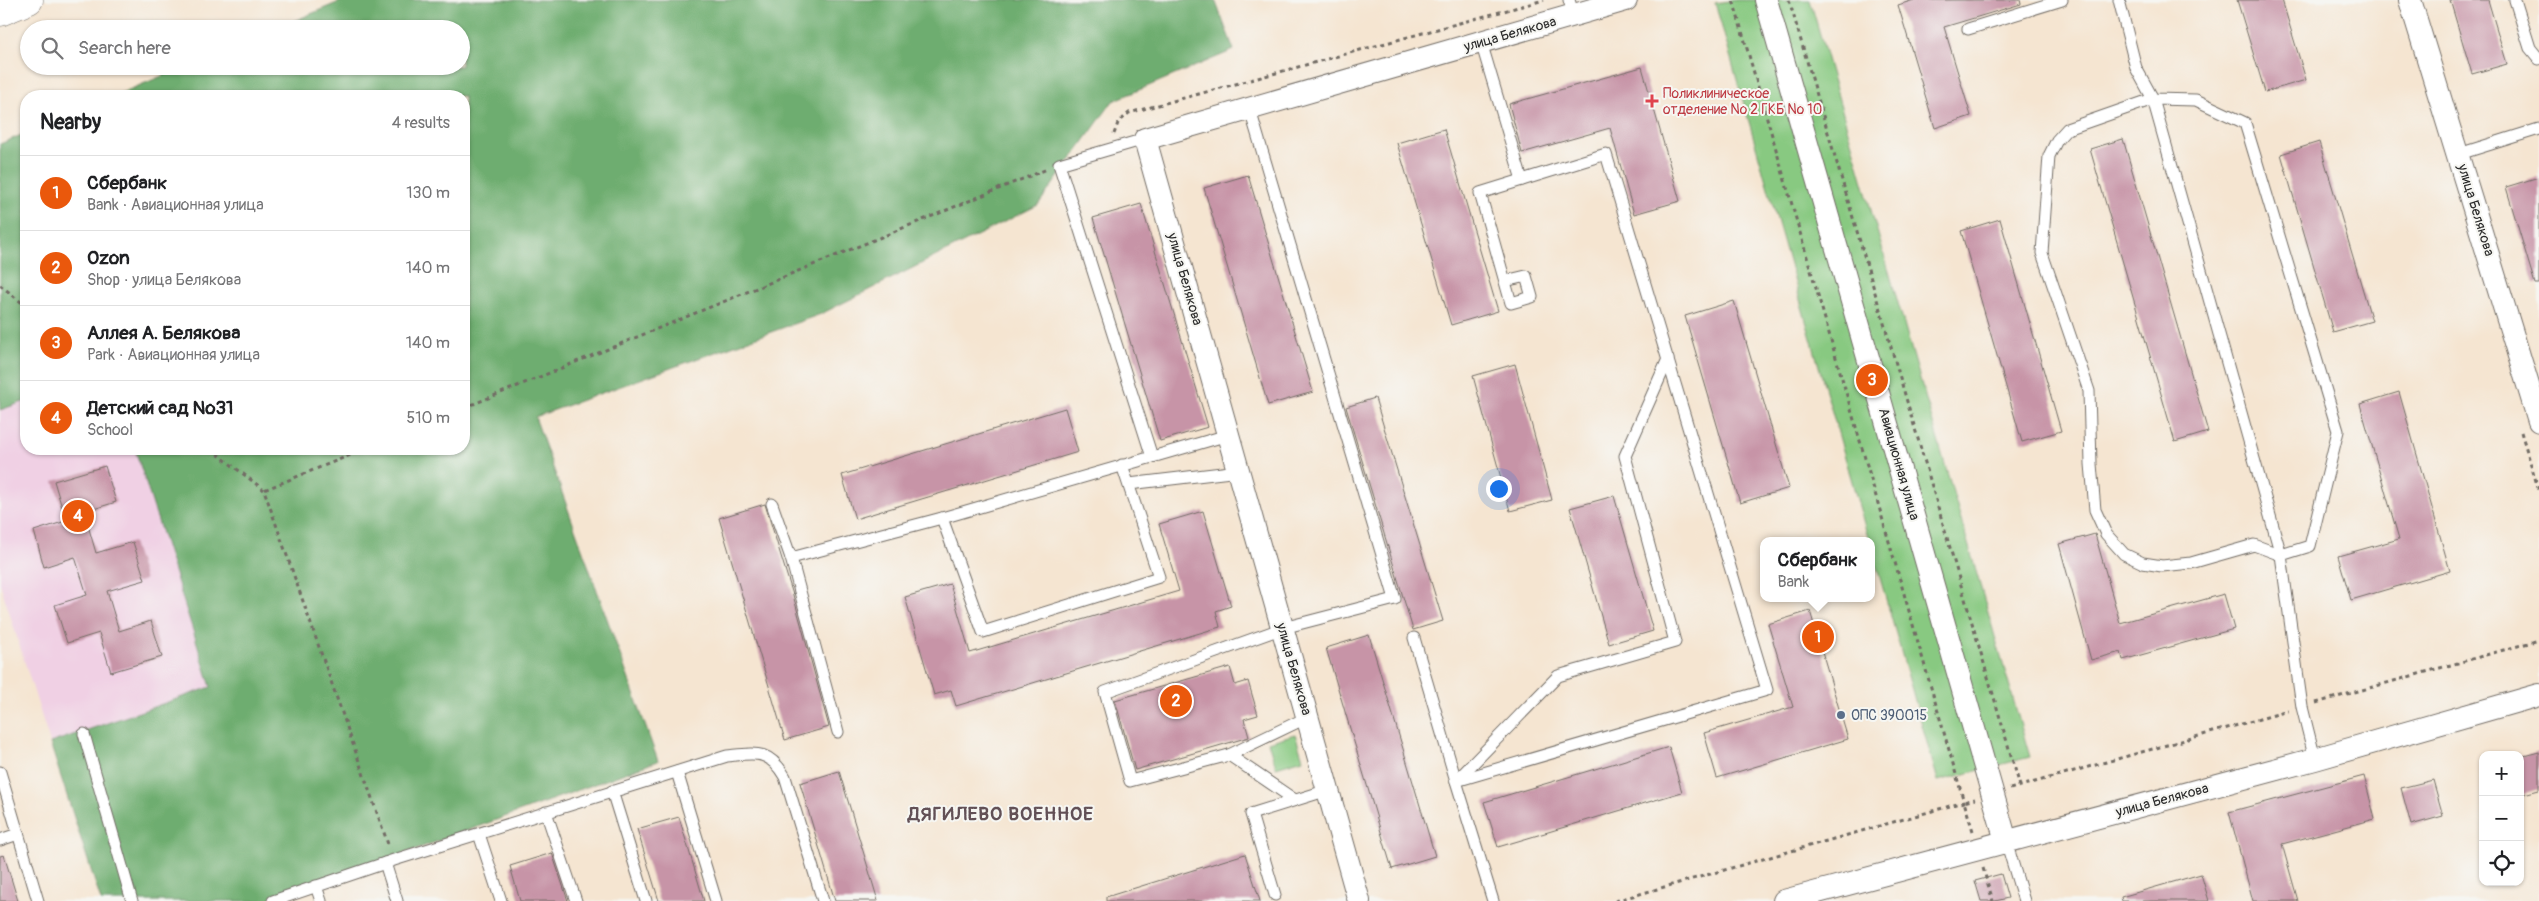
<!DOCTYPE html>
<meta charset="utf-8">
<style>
:root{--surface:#fff;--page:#f2f2f2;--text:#202124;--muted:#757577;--line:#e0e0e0;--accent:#ea580c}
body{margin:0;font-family:Pangolin,sans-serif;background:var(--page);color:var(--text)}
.controls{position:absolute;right:15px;bottom:15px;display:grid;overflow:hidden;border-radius:10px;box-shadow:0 1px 4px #0004}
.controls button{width:45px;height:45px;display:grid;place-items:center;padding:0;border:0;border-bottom:1px solid var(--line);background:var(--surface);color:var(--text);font:25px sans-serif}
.you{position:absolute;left:1498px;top:488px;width:18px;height:18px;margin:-12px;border:4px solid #fff;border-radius:50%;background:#1a73e8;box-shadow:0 0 0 8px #1a73e833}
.badge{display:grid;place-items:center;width:32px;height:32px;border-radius:50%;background:var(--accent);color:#fff;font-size:16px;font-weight:700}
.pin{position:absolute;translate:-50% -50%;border:2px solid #fff;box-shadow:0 1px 5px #0006}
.popup{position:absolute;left:1760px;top:537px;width:115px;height:65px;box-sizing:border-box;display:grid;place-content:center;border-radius:10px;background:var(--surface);filter:drop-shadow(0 1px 4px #0005);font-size:16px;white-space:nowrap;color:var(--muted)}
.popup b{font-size:19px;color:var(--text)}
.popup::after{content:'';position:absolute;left:50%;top:100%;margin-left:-10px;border:10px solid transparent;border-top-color:var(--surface)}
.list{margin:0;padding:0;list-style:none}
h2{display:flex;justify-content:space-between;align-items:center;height:65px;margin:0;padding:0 20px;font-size:21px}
h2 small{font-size:16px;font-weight:400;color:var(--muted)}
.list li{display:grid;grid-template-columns:32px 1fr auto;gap:15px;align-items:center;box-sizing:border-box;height:75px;padding:0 20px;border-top:1px solid var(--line)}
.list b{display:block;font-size:19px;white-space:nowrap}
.list p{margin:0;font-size:16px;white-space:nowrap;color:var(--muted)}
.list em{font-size:16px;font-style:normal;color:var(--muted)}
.icon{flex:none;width:28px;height:28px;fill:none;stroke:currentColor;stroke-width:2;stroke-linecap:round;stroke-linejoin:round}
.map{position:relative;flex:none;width:2539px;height:901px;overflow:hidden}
.search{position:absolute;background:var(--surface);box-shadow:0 1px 4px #0004;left:20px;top:20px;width:450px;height:55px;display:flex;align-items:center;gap:12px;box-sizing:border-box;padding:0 18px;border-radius:28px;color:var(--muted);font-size:19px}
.panel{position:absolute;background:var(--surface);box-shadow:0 1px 4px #0004;left:20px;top:90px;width:450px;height:365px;border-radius:20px}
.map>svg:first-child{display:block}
.built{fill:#f0d0e4}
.green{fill:#88c981;stroke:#5a7a56}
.forest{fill:#6ead6f;stroke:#4c6c4d}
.building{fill:#c794a7}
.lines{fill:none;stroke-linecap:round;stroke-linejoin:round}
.service-casing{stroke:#726c65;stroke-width:13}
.minor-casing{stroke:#726c65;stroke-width:24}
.tertiary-casing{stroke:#726c65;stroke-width:29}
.path{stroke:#726c65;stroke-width:3;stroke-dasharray:4 4;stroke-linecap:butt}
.service{stroke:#fff;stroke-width:11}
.minor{stroke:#fff;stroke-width:22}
.tertiary{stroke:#fff;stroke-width:28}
.health-dot{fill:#e0444e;stroke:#f6f6f2;stroke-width:2}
.service-dot{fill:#5c6f8a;stroke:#f6f6f2;stroke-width:2}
.labels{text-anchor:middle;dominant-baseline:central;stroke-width:4;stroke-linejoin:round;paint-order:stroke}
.street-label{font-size:14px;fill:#2b2b2b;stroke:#f6f6f2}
.health-label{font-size:14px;fill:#be3a42;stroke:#f6f6f2;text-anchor:start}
.service-label{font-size:14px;fill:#4e5e75;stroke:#f6f6f2;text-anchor:start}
.district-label{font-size:19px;font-weight:bold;letter-spacing:1px;fill:#625056;stroke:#f6f6f2}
</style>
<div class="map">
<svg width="2539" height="901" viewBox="0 0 2539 901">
<rect width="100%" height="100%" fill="#f6f6f2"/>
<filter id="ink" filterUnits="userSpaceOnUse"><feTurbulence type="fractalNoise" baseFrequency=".02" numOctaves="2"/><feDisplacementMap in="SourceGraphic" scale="10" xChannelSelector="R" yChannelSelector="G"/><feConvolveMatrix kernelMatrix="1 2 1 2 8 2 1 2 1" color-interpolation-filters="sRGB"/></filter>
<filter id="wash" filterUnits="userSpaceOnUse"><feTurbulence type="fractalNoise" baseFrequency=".0096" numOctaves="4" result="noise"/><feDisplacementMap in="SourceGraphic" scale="20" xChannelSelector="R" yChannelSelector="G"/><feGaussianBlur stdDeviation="1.12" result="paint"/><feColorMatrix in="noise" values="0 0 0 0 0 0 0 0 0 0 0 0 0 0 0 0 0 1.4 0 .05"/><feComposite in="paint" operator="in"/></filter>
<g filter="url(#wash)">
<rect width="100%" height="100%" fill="#f5e5d1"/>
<polygon class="built" points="26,401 26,449 135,449 211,687 50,743 0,583 0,410"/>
<g class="green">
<polygon points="1736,0 1810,0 2030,757 1938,781 1872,550 1872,541 1869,541 1715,3"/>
<polygon points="1295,734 1303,759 1276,767 1268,742"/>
</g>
<g class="forest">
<polygon points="344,0 1215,0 1234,50 1113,101 1038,205 821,314 535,417 658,761 274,901 101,901 50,743 211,687 135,449 464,449 464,96 114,96 186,66 461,66 461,29 275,29"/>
<polygon points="26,133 26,401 0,410 0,144"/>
</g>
<g id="blocks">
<g class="building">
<polygon points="1914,0 2020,0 2021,4 1944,27 1971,116 1935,128 1898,5"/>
<polygon points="2237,0 2282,0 2306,80 2265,92"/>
<polygon points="2450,0 2488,0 2507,64 2472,74"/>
<polygon points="1642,67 1680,201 1634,214 1610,128 1522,153 1509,104"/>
<polygon points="1444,129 1498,311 1451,325 1397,143"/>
<polygon points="2123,139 2208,432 2175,442 2090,149"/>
<polygon points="2319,142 2372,321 2333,332 2281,154"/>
<polygon points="1248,175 1313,392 1268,405 1204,188"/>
<polygon points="2539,177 2539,284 2535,284 2506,187"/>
<polygon points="1141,204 1208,427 1160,441 1093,218"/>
<polygon points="2000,219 2061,431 2022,442 1961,231"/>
<polygon points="1734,301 1789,488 1740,503 1685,316"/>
<polygon points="1515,364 1552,500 1510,511 1473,376"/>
<polygon points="2399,392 2450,571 2351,600 2338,556 2399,539 2360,404"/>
<polygon points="1375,398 1443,621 1413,630 1346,407"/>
<polygon points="1065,408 1078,452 855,519 842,475"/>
<polygon points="105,466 116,502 84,512 96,553 133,542 145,580 107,591 119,631 151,621 162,657 111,672 99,633 67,643 55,605 87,595 75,557 44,567 34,531 66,521 54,481"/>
<polygon points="1614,496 1653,631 1609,644 1570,508"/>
<polygon points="765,504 793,595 829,727 785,740 719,518"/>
<polygon points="1203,511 1231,606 1216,611 1220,627 956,706 951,690 934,695 905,597 950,584 970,653 1179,591 1159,524"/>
<polygon points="2095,534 2120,623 2224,594 2234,629 2123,660 2121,652 2091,660 2059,544"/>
<polygon points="1810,611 1848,739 1717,778 1704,733 1793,707 1768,624"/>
<polygon points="1369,635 1435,856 1392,869 1326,648"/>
<polygon points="1230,667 1235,685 1248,681 1258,715 1244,719 1249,737 1135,770 1115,700"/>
<polygon points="1669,747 1682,792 1498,847 1484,802"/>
<polygon points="2539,752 2539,790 2520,795 2520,757"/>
<polygon points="839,771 878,901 835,901 800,783"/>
<polygon points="2364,776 2375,819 2282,844 2298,901 2253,901 2229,812"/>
<polygon points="2433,780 2443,816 2411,825 2401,788"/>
<polygon points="679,817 704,901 659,901 637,829"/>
<polygon points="552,853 568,901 520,901 510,866"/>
<polygon points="1245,854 1260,901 1106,901 1106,897"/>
<polygon points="4,855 18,901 0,901 0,856"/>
<polygon points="2001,874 2008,898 1995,901 1981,901 1975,881"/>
<polygon points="2201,874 2209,901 2122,901 2121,897"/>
</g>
</g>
</g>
<g filter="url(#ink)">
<use href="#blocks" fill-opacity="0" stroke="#726c65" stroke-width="1"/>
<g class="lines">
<g class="service-casing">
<g id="service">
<polyline points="1569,0 1574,16"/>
<polyline points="2119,0 2136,68 2153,99 2196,100 2245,123 2338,431 2310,546 2281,555 2254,545 2191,563 2162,566 2143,563 2124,554 2106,534 2095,510 2091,464 2089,391 2042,253 2049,156 2057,140 2067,129 2153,99 2281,555 2302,707 2315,759"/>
<polyline points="2515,0 2530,48 2539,59"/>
<polyline points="1968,29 2062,0"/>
<polyline points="1481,42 1522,180 1606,154 1767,690 1456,781 1493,901"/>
<polyline points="1250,110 1395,599 1283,628 1105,692 1130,781 1229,755 1308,717"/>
<polyline points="1145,139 1059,164 1152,457"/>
<polyline points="2459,154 2539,129"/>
<polyline points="1505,281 1526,276 1532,297 1511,303 1480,193 1522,180"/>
<polyline points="1129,484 1239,471"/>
<polyline points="772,504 791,558 838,732"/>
<polyline points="942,518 983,632 1159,577 1122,465"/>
<polyline points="791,558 942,518 1228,435"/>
<polyline points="1414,638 1456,781 1558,676 1675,642 1625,456 1668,359"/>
<polyline points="84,734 132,901"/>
<polyline points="1229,755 1295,800"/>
<polyline points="0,772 38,901"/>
<polyline points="677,772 716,901"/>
<polyline points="612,791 646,901"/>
<polyline points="546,812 576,901"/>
<polyline points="479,834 501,901"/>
<polyline points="0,840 18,834"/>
<polyline points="2006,841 2024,901"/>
<polyline points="385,863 397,901"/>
<polyline points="316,886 321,901"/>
<polyline points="1275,895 1251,814 1328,790"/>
<path d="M273 901 394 860 727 756C756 753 769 749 785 777L823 901"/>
</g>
</g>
<g class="minor-casing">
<g id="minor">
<polyline points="1766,0 2006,841"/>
<polyline points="2410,0 2539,421"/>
<polyline points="1359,901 1145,139 1626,0"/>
<polyline points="1784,901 2315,759 2539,695"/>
</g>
</g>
<g class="tertiary-casing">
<polyline id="tertiary" points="0,12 29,0"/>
</g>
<g class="path">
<polyline points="1789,0 2020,786"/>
<polyline points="1114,134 1118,123 1129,113 1544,0"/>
<polyline points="0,285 26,306"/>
<polyline points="464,408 1047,169"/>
<polyline points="2521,432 2539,491"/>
<polyline points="211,449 264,490"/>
<polyline points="365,449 264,490 389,847"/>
<polyline points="2316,703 2539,640"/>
<polyline points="2010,789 2288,711"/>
<polyline points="1973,831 1964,802 1975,799"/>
<polyline points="1983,868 1993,901"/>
<polyline points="1615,901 1964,802 1733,0"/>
</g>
<use href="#service" class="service"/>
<use href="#minor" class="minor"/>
<use href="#tertiary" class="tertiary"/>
</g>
</g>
<path class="health-dot" d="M1649.5 93.5h5v5h5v5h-5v5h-5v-5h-5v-5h5z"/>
<circle class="service-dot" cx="1841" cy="715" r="5"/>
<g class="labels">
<g class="street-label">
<text transform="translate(1510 34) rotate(-16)">улица Белякова</text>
<text transform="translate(2476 210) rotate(73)">улица Белякова</text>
<text transform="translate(1185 279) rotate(74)">улица Белякова</text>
<text transform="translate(1899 464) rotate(74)">Авиационная улица</text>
<text transform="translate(1294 669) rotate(74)">улица Белякова</text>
<text transform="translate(2162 800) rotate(-15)">улица Белякова</text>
</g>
<g class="health-label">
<text x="1663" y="93">Поликлиническое<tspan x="1663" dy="16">отделение № 2 ГКБ № 10</tspan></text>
</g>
<g class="service-label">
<text x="1851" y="715">ОПС 390015</text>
</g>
<g class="district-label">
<text x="1001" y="814">ДЯГИЛЕВО ВОЕННОЕ</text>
</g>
</g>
</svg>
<div class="controls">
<button>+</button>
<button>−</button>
<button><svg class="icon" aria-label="locate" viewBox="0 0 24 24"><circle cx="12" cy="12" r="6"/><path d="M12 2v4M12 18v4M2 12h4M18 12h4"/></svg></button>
</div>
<div class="you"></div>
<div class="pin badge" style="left:1818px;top:637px">1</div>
<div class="popup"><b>Сбербанк</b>Bank</div>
<div class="pin badge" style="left:1176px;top:701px">2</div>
<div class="pin badge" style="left:1872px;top:380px">3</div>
<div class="pin badge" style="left:78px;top:516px">4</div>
<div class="search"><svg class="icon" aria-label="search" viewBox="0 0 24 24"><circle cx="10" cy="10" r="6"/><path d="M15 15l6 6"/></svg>Search here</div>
<section class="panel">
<h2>Nearby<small>4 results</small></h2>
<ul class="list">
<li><span class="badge">1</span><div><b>Сбербанк</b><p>Bank · Авиационная улица</p></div><em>130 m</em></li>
<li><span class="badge">2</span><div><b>Ozon</b><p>Shop · улица Белякова</p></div><em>140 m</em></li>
<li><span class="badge">3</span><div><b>Аллея А. Белякова</b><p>Park · Авиационная улица</p></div><em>140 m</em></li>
<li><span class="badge">4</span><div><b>Детский сад №31</b><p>School</p></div><em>510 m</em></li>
</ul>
</section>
</div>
